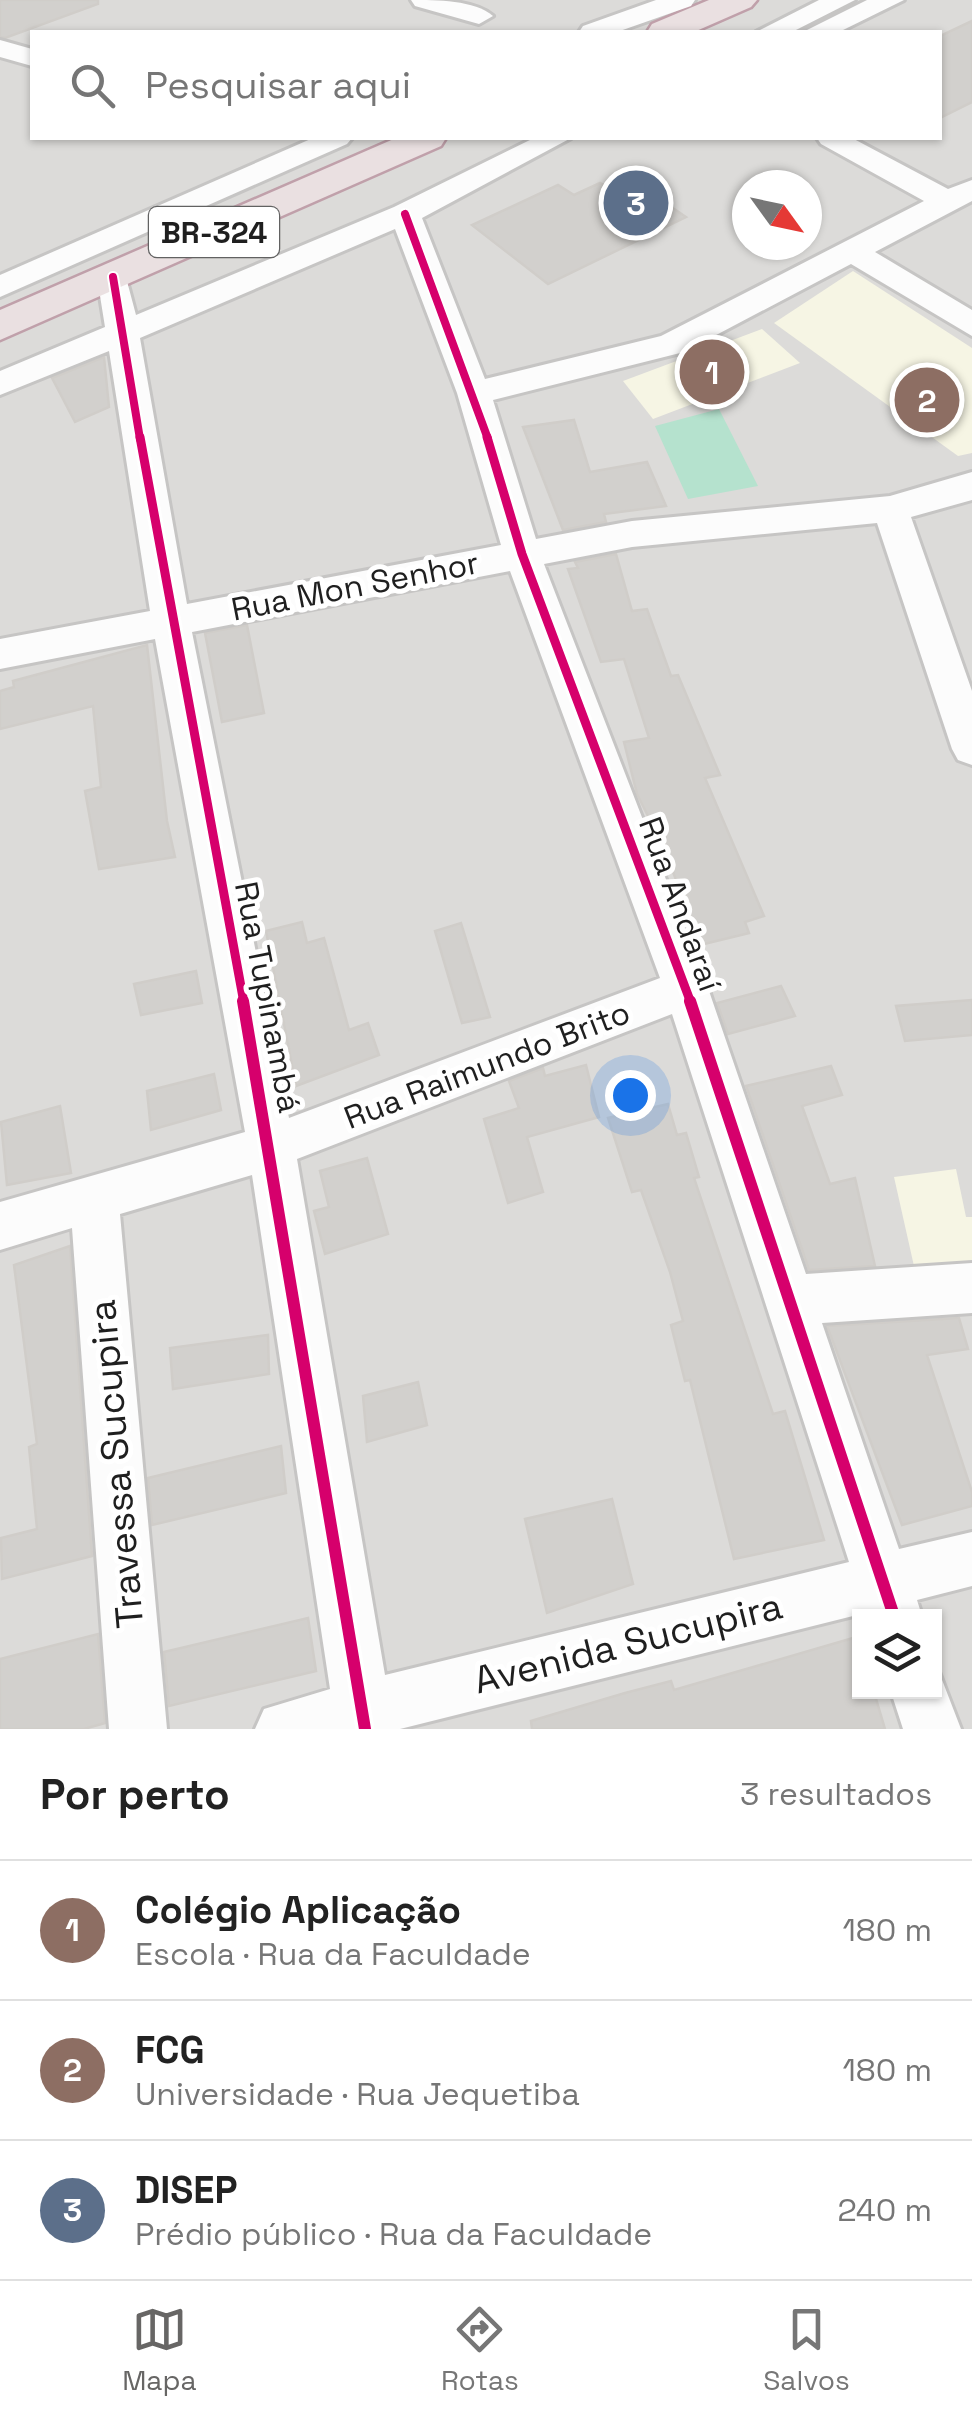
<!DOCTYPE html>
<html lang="pt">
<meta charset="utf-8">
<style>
:root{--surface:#fff;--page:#f6f6f6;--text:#222;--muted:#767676;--line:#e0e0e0;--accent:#676665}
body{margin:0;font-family:"Space Grotesk",sans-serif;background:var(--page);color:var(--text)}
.controls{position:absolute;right:30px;bottom:30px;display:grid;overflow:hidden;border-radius:0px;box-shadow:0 2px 8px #0004}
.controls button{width:90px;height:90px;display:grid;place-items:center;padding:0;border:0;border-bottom:2px solid var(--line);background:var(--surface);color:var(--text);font:50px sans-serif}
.compass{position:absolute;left:732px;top:170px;width:90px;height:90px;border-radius:50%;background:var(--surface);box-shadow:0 2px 8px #0004;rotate:123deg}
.you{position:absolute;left:630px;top:1095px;width:35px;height:35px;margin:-25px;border:8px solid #fff;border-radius:50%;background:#1a73e8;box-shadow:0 0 0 15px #1a73e833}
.badge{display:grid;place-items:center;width:65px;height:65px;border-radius:50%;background:var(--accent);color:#fff;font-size:32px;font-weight:700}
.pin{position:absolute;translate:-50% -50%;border:5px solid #fff;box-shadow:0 2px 10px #0006}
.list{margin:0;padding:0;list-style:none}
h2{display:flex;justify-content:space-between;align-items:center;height:130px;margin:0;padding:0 40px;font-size:42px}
h2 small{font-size:32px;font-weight:400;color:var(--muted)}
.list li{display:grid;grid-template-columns:65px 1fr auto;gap:30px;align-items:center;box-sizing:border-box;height:140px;padding:0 40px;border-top:2px solid var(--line)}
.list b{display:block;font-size:38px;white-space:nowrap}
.list p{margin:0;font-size:32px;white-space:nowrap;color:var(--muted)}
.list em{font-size:32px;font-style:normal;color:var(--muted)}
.icon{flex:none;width:55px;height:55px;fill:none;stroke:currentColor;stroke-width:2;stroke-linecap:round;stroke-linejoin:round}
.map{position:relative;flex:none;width:972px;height:1729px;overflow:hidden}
.search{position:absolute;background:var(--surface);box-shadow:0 2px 8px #0004;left:30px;right:30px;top:30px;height:110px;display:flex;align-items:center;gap:25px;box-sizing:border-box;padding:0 35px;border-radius:0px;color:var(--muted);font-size:38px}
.sheet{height:550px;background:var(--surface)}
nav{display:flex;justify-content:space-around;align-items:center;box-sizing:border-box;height:140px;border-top:2px solid var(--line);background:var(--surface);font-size:28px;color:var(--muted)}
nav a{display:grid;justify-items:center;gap:5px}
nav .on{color:var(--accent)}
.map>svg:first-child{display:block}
.residential{fill:#dcdbd9;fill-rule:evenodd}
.education{fill:#f6f5e4}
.pitch{fill:#b5e2ce}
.building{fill:#d2d0cd;stroke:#d0cdc9;stroke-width:2.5}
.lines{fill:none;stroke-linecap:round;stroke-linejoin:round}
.street-casing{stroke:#c6c5c4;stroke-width:6}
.highway-casing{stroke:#c0a0aa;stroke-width:5}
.street{fill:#fcfcfc;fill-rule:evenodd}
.highway{fill:#eae0e1;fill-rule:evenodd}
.cycleway-far2-casing{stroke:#fff;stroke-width:12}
.cycleway-far1-casing{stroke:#fff;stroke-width:15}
.cycleway-casing{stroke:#fff;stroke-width:19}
.cycleway-far2{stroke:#d6006c;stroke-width:8}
.cycleway-far1{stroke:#d6006c;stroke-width:9}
.cycleway{stroke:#d6006c;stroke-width:12}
.labels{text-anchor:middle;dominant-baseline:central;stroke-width:10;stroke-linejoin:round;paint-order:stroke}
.shield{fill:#fff;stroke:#626262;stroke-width:2.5}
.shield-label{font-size:30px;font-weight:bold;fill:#1f1f1f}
.street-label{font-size:32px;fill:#1f1f1f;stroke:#fff}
.near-street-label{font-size:38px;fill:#1f1f1f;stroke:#fff}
</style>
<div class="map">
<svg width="972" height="1729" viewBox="0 0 972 1729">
<rect width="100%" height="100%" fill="#edebe8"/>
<path class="residential" d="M0 0H972V1729H0ZM32 32H940V138H32ZM747 185H807V245H747ZM860 1616H934V1692H860Z"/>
<g class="education">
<polygon points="853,271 972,348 972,453 958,456 774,323"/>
<polygon points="762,329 800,363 653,419 623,381"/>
<polygon points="956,1169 966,1217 972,1217 972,1270 916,1275 894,1177"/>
</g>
<polygon class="pitch" points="719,409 758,486 688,499 655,426"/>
<g class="building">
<polygon points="0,0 98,0 98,4 5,38 0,37"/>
<polygon points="972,21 972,102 940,118 940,36"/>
<polygon points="629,178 686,217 548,284 472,225 558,185 574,195 600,183 611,189"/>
<polygon points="104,357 109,407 75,422 52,378"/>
<polygon points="574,420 590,472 647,462 666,506 604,514 606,522 563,530 523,427"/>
<polygon points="616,554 632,611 647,609 671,676 678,675 720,775 705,778 764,916 745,922 749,933 700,945 665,850 637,794 624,742 649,738 624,659 601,662 568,569 578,568 575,562"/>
<polygon points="247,625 264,713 222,722 205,633"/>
<polygon points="147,645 167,821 175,857 99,869 85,791 101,787 93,706 0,729 0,691 14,687 13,681"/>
<polygon points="302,922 307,943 324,938 349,1030 368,1023 379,1055 296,1086 266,931"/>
<polygon points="461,923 490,1017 462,1023 435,931"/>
<polygon points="196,971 202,1003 141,1015 134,984"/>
<polygon points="781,986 795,1016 728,1034 717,1003"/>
<polygon points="972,1000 972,1035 905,1041 896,1006"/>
<polygon points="586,1065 599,1117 527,1137 543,1192 508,1203 484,1119 519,1108 509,1081 543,1068 545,1076"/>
<polygon points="831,1066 842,1095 802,1106 830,1184 855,1178 875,1266 809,1270 746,1086"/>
<polygon points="214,1074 221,1110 151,1130 147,1091"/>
<polygon points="668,1104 677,1135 686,1133 699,1177 694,1178 773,1414 785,1411 824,1540 734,1559 690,1380 685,1381 671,1325 683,1321 670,1272 641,1190 632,1192 608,1118"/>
<polygon points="60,1106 71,1173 7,1185 1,1122"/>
<polygon points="367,1158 388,1234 325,1254 314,1211 329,1207 320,1171"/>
<polygon points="70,1246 92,1556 2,1579 1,1538 37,1529 29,1447 37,1444 14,1265"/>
<polygon points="959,1318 968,1349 927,1355 972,1492 972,1506 902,1525 827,1326"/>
<polygon points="268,1335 269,1374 173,1389 170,1348"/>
<polygon points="418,1382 427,1425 367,1442 363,1396"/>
<polygon points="281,1446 286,1493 152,1525 148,1478"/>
<polygon points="612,1499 633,1584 547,1613 525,1519"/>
<polygon points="308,1618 316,1671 169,1706 164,1652"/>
<polygon points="98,1634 105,1723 84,1729 0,1729 0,1659"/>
<polygon points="860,1636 860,1692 874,1692 885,1729 532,1729 531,1721 625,1693 671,1681 674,1690"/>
</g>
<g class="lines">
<g class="street-casing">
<g id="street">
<path d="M411 0C436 0 475 0 493 16L479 24 415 6Z"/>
<polygon points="656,0 695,0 691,6 617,32 579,32 583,26"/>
<polygon points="819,0 855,0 792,32 756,32"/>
<polygon points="867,0 904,0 839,32 803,32"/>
<polygon points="0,40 32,49 32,66 0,57"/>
<polygon points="313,138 352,138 347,144 0,297 0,275"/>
<path d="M534 138H571L422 218 485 379 661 336 924 201 821 144 817 138H852L948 189 972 180V201L875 252 972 310V336L851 264 684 352 493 400 536 539 632 521 890 496 972 472V500L911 517 972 691V765L958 760 952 749 877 523 632 547 544 564 708 988 806 1274 972 1263V1313L822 1323 899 1549 972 1532V1586L917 1600 922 1616 865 1613 400 1729H255L264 1709 330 1689 252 1175 120 1214 167 1729H109L72 1228 0 1250V1202L245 1132 155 639 0 669V639L150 611 109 351 0 395V371L105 327 97 277 102 270H124L136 315 394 207ZM395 229 457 393 501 545 187 604 140 338ZM510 571 660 978 289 1118 192 632ZM672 1014 849 1562 385 1675 297 1159Z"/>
<polygon points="934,1670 939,1672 961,1729 903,1729 891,1692 934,1692"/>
</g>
</g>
<g class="highway-casing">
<g id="highway">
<polygon points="709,0 757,0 751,7 694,32 647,32 652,24"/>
<polygon points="396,138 446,138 441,146 0,340 0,310"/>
</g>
</g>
<use href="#street" class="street"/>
<use href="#highway" class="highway"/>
<g class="cycleway-far2-casing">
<g id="cycleway-far2">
<polyline points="405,214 488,439"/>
<polyline points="113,277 140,439"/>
</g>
</g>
<g class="cycleway-far1-casing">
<g id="cycleway-far1">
<polyline points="140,437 244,1003"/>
<polyline points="487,437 522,554 691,1003"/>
</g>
</g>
<g class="cycleway-casing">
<g id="cycleway">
<polyline points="243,1001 365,1729"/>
<polyline points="690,1001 894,1616"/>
</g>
</g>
<use href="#cycleway-far2" class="cycleway-far2"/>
<use href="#cycleway-far1" class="cycleway-far1"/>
<use href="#cycleway" class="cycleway"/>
</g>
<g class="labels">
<rect class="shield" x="149" y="207" width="130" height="50" rx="8"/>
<g class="shield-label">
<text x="214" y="232">BR-324</text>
</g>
<g class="street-label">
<text transform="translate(355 586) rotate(-11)">Rua Mon Senhor</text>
<text transform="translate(680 904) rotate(70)">Rua Andaraí</text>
<text transform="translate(268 997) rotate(79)">Rua Tupinambá</text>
<text transform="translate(487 1065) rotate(-21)">Rua Raimundo Brito</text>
</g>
<g class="near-street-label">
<text transform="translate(116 1464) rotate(-95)">Travessa Sucupira</text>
<text transform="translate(628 1643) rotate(-14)">Avenida Sucupira</text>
</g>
</g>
</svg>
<div class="controls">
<button><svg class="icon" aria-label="layers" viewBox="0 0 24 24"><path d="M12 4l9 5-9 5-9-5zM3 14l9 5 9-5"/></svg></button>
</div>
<svg class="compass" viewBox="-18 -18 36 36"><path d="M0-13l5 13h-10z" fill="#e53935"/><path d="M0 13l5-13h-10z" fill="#767676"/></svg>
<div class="you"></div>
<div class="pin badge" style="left:712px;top:372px;background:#8d6e63">1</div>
<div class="pin badge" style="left:927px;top:400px;background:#8d6e63">2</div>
<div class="pin badge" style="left:636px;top:203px;background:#5c6f8a">3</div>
<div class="search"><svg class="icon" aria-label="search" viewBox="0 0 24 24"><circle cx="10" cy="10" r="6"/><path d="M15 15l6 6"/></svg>Pesquisar aqui</div>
</div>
<section class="sheet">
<h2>Por perto<small>3 resultados</small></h2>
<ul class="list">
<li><span class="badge" style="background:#8d6e63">1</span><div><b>Colégio Aplicação</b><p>Escola · Rua da Faculdade</p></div><em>180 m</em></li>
<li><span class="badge" style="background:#8d6e63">2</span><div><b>FCG</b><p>Universidade · Rua Jequetiba</p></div><em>180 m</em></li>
<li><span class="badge" style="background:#5c6f8a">3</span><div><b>DISEP</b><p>Prédio público · Rua da Faculdade</p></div><em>240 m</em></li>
</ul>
</section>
<nav>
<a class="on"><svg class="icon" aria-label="map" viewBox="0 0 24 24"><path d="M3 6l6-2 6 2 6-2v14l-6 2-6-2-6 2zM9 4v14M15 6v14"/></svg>Mapa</a>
<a><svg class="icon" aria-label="directions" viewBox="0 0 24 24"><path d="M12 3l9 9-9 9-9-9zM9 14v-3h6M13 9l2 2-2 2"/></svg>Rotas</a>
<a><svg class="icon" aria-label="saved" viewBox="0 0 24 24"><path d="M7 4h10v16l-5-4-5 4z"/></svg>Salvos</a>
</nav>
